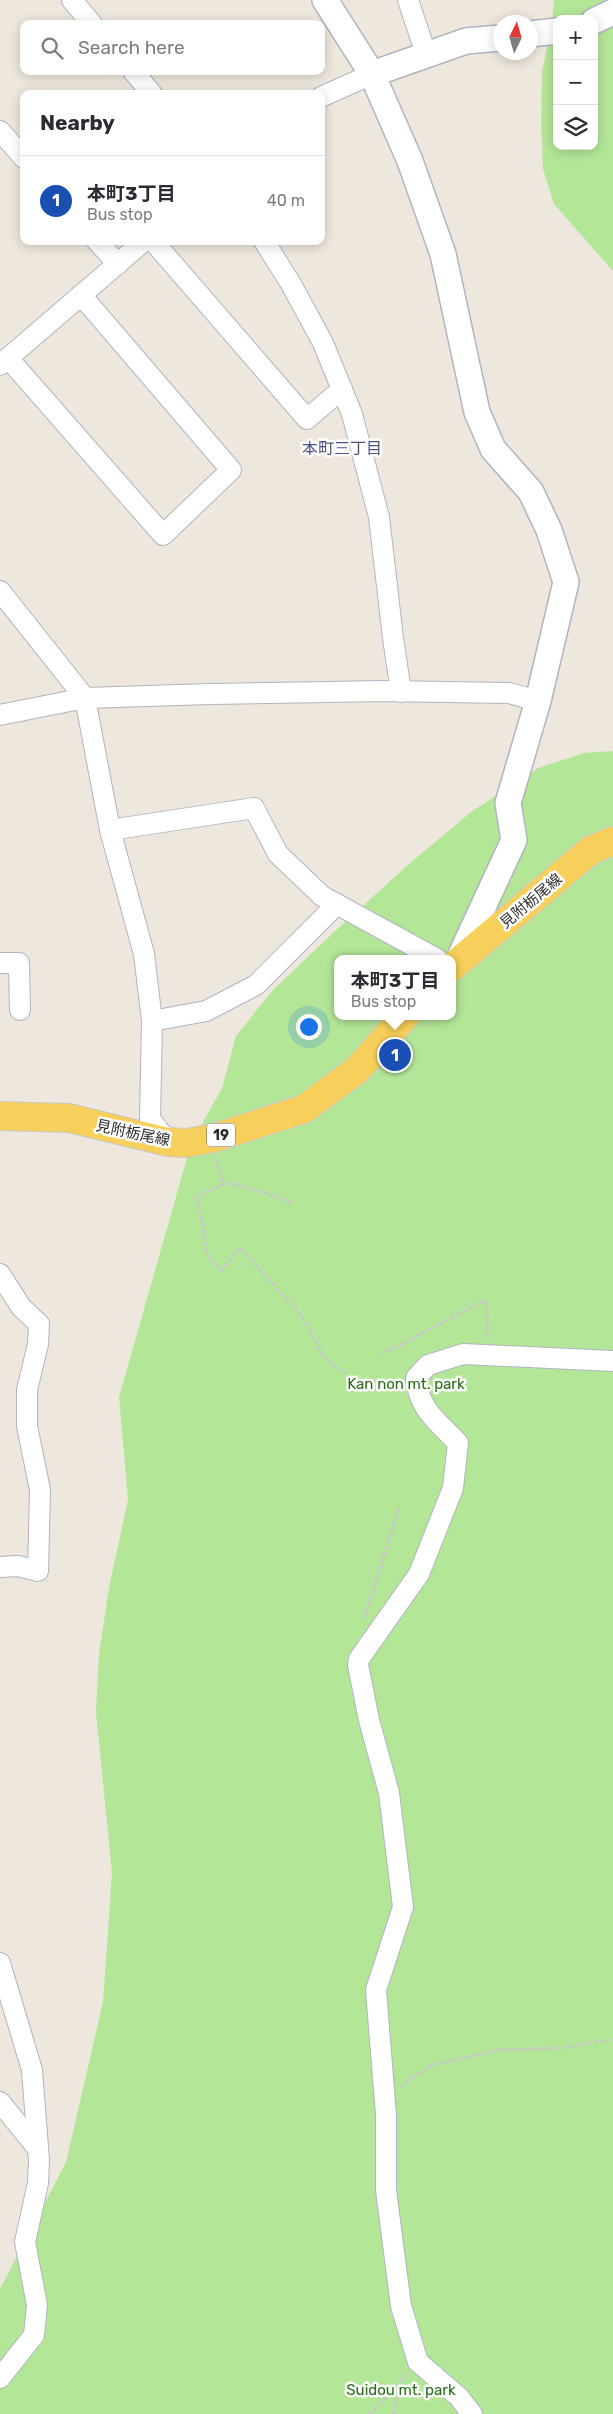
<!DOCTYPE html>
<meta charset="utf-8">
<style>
:root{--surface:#fff;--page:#f2f2f3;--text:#2b2b33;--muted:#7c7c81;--line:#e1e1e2;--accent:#b45309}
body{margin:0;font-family:Rubik,"Noto Sans JP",sans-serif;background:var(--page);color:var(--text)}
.controls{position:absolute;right:15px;top:15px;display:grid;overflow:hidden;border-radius:10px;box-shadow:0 2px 12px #0003}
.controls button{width:45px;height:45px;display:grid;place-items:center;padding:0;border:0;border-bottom:1px solid var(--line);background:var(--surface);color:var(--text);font:25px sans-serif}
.compass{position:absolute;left:493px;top:15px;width:45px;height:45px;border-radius:50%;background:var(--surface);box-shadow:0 2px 12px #0003;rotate:5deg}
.you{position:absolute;left:308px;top:1026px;width:18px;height:18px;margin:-12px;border:4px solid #fff;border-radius:50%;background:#1a73e8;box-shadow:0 0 0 8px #1a73e833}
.badge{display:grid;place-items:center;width:32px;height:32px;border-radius:50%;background:var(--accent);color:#fff;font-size:16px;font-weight:700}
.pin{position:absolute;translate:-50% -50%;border:2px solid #fff;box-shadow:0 1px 5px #0006}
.popup{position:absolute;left:334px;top:955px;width:122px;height:65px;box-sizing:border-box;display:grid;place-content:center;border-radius:10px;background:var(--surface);filter:drop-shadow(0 1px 4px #0005);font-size:16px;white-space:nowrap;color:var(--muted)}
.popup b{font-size:19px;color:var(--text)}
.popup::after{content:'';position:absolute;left:50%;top:100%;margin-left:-10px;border:10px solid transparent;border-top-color:var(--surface)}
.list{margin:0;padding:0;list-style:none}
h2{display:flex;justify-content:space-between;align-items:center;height:65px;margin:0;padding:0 20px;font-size:21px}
h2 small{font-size:16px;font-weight:400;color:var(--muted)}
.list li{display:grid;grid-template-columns:32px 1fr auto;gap:15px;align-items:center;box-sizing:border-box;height:90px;padding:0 20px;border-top:1px solid var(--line)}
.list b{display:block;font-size:19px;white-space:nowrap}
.list p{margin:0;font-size:16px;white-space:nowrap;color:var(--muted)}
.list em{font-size:16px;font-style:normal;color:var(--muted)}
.icon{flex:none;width:28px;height:28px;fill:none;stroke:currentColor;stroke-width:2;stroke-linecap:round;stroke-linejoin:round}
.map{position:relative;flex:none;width:613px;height:2414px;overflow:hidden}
.search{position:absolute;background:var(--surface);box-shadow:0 2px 12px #0003;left:20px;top:20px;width:305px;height:55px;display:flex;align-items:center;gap:12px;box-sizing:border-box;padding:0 18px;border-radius:10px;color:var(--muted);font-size:19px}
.panel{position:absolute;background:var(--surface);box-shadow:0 2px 12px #0003;left:20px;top:90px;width:305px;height:155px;border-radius:10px}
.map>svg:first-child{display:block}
.green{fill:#b4e698;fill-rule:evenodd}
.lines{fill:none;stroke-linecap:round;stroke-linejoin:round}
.minor-casing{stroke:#b1b4c0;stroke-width:22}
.tertiary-casing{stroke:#b1b4c0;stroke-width:28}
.primary-casing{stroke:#c8c8c8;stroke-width:30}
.path{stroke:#c8c8c8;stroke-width:3;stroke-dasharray:4 2.5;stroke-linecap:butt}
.minor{stroke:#fff;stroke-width:20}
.tertiary{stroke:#fff;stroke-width:25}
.primary{stroke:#f6d05a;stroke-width:28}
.labels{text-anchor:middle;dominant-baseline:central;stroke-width:5;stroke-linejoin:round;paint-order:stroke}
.shield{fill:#fff;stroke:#6b6b6b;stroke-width:1}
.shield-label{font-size:14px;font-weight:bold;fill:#2c2c2c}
.street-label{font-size:15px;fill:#2c2c2c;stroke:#fff}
.park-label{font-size:15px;fill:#2a6d18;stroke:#fff}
.neighbourhood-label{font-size:16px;fill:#4a547f;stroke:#fff}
</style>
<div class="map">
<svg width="613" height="2414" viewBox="0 0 613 2414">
<rect width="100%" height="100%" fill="#eee7dd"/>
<g class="green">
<path d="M554 0H613V271L554 204 543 169 541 123 542 72 552 25ZM557 19H594V146H557Z"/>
<path d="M613 751V2414H0V2289L66 2162 103 2002 112 1873 96 1712 99 1654 109 1588 128 1499 119 1397 191 1144 222 1088 236 1036 273 990 333 933 409 864 471 812 538 768 584 753ZM338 959H452V1016H338Z"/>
</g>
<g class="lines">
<g class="minor-casing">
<g id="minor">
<polyline points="72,0 92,24"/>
<polyline points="408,0 426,54"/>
<polyline points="133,71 152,94"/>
<polyline points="321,97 372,74"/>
<polyline points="0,131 24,158"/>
<polyline points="97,241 118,264"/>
<polyline points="153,241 307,419 342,389"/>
<polyline points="264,241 291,284 323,343 352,414 379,517 393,638 401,692"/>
<polyline points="8,358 163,535 231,470 81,295"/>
<polyline points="0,365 144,241"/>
<polyline points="0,591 85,698 110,830 144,954 152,1021 150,1119 168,1142"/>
<polyline points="0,715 85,698 210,694 383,691 509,693 538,701"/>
<polyline points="110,830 254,808 278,854 322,896 437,959"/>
<polyline points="0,963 19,963 20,1010"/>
<polyline points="152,1021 206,1011 256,985 337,904"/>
<polyline points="0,1274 21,1307 39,1324 38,1344 27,1390 27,1426 40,1490 38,1571 18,1566 0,1567"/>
<polyline points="0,1963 32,2070 39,2160 38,2183 25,2242 37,2305 34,2335 0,2378"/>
<polyline points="0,2102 38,2149"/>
<path d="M472 2414 459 2397 418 2362 401 2306 386 2190V2115L376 1990 403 1907 389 1793 369 1720 358 1665 359 1659 419 1574 453 1488 458 1443C437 1421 419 1410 416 1378L428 1365 463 1354 613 1361"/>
</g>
</g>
<g class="tertiary-casing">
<g id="tertiary">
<polyline points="325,0 372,74 410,161 443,254 477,412 493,449 531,492 549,530 566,582 538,701 508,803 514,840 458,961"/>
<polyline points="594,21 613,12"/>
<polyline points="530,34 557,31"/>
<polyline points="372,74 466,41 500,38"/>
</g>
</g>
<g class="primary-casing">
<g id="primary">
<polyline points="452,967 591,850 613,841"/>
<polyline points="0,1116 69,1118 168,1142 187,1143 214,1138 304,1109 357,1070 405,1016"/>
</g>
</g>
<g class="path">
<polyline points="216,1159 223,1185"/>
<path d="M292 1203 266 1193 228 1183 195 1196C197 1204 201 1212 202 1220 206 1241 201 1255 221 1270L241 1248C260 1272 284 1293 302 1317 317 1339 319 1360 346 1373"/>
<polyline points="381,1353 401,1345 484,1300 487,1309 488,1339"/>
<polyline points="364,1618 399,1509"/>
<polyline points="402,2087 407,2081 432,2065 499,2050 563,2048 613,2039"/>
<polyline points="369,2414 397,2385"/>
<polyline points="394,2414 397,2385 407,2373"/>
</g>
<use href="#minor" class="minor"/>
<use href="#tertiary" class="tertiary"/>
<use href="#primary" class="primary"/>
</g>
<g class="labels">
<rect class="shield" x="207" y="1123.5" width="28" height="23" rx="4"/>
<g class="shield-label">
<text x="221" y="1135">19</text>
</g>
<g class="street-label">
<text transform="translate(531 901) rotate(-40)">見附栃尾線</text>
<text transform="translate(133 1133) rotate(12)">見附栃尾線</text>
</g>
<g class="park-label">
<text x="406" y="1384">Kan non mt. park</text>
<text x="401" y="2390">Suidou mt. park</text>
</g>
<g class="neighbourhood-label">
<text x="342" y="448">本町三丁目</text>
</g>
</g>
</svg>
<div class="controls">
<button>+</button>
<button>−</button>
<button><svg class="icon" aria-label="layers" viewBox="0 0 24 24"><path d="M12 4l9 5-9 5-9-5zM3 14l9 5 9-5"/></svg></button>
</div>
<svg class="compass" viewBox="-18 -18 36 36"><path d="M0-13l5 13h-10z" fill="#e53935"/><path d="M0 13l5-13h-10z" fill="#7c7c81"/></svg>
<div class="you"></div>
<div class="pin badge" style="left:395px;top:1055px;background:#1a4fb4">1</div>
<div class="popup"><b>本町3丁目</b>Bus stop</div>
<div class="search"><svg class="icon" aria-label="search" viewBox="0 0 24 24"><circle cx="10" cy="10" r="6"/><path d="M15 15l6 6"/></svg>Search here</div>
<section class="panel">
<h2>Nearby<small></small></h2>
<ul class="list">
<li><span class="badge" style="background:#1a4fb4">1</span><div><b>本町3丁目</b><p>Bus stop</p></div><em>40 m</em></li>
</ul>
</section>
</div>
